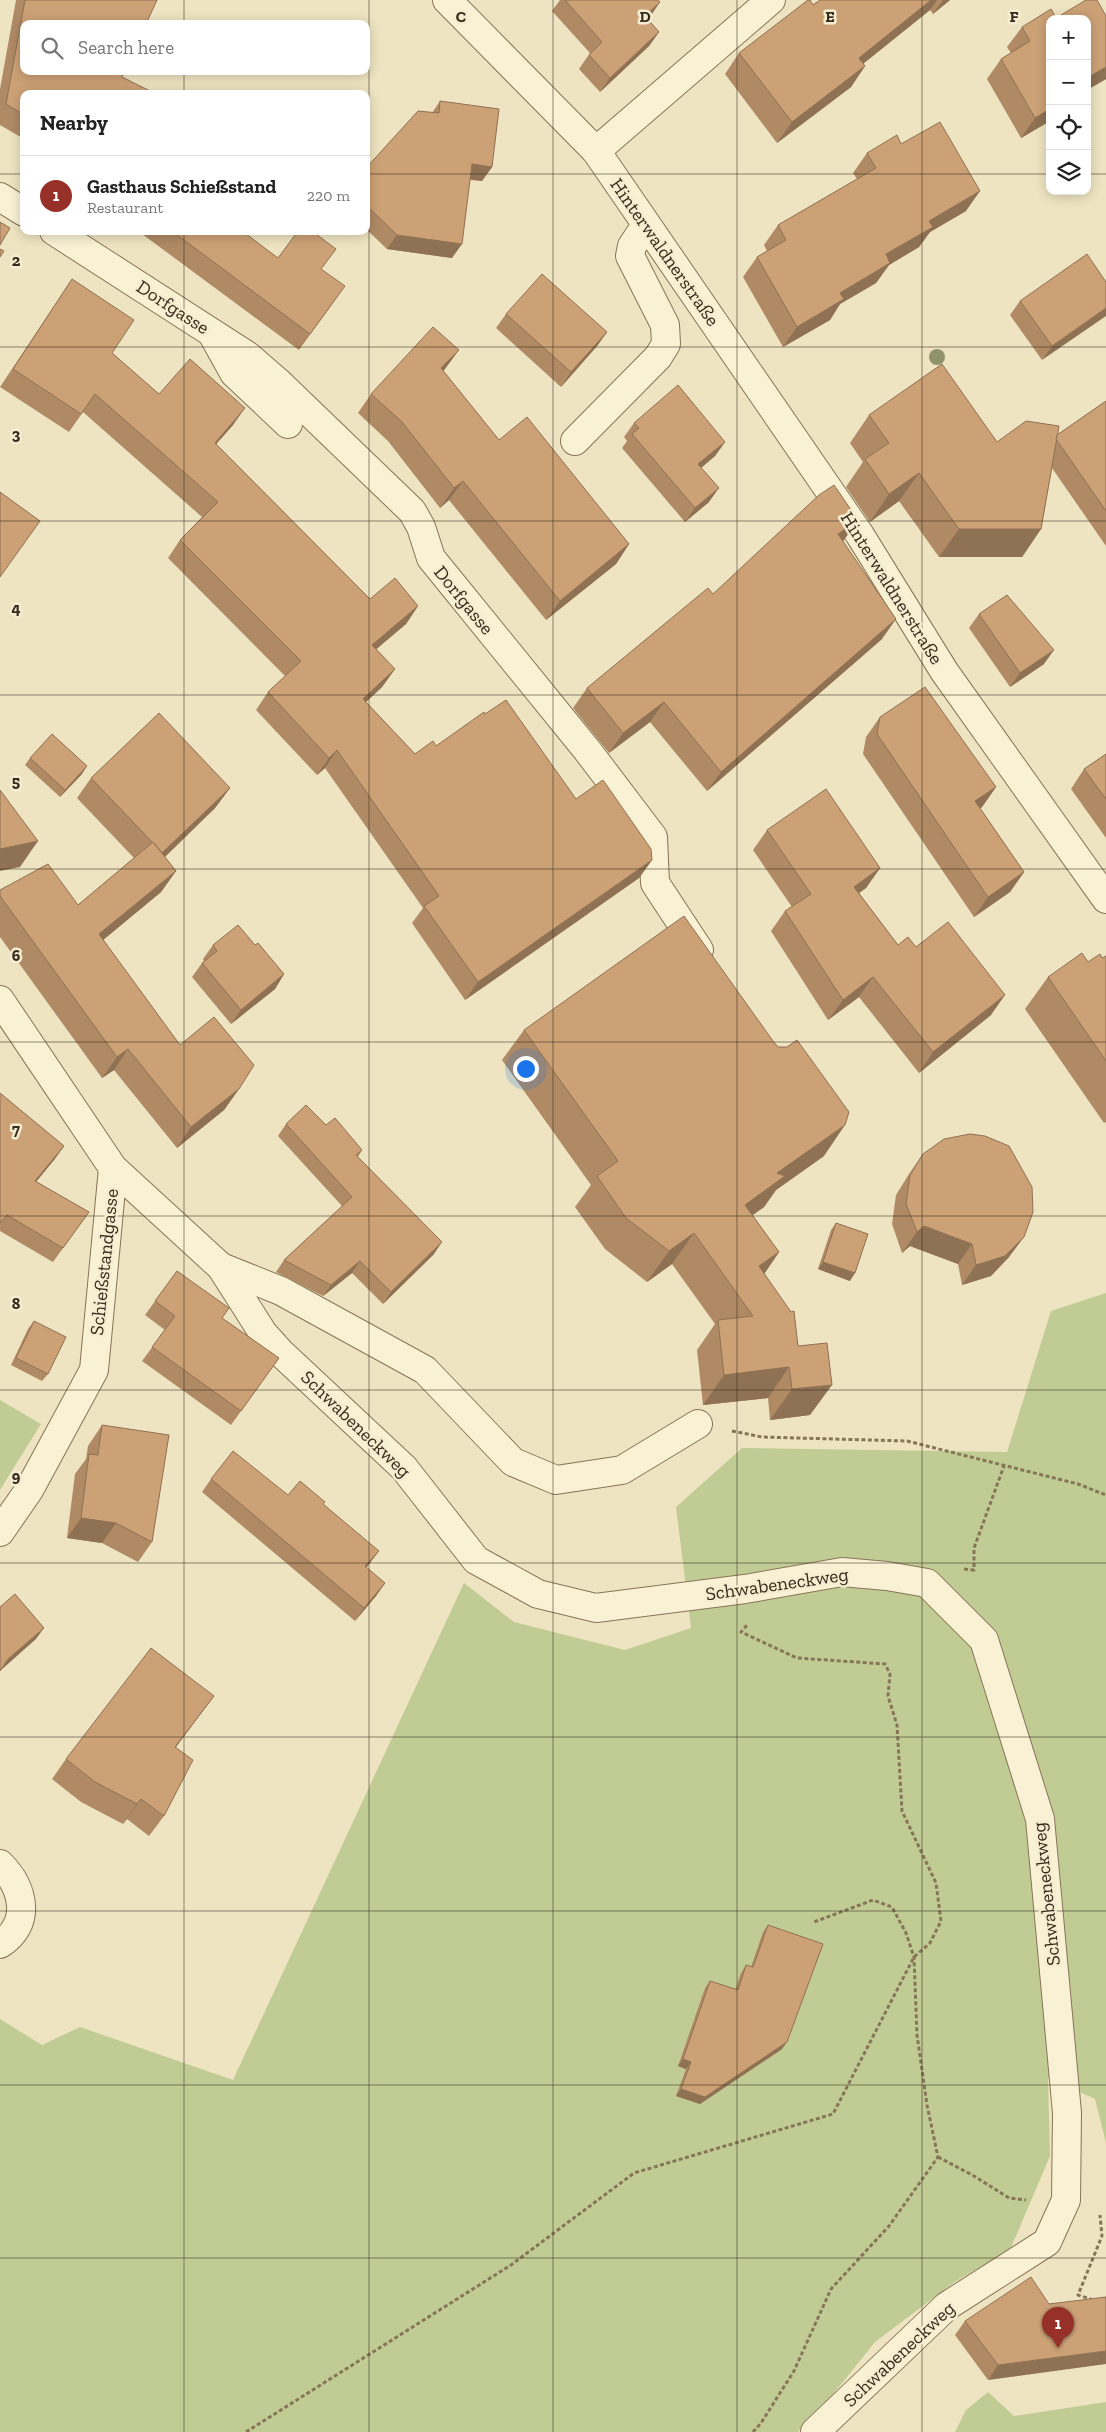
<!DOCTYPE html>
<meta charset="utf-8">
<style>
:root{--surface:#fff;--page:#f2f2f2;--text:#222;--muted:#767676;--line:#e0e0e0;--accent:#963028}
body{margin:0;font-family:"Zilla Slab",serif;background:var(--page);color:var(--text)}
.controls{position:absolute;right:15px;top:15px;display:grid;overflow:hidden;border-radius:10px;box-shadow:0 2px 12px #0003}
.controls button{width:45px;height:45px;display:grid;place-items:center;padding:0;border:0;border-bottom:1px solid var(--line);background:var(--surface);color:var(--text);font:25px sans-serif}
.you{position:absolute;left:525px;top:1068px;width:18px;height:18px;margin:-12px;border:4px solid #fff;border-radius:50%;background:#1a73e8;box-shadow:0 0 0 8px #1a73e833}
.badge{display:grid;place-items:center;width:32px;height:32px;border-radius:50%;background:var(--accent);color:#fff;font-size:16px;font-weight:700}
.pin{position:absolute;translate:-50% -41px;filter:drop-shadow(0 1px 2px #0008)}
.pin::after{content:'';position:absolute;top:26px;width:18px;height:15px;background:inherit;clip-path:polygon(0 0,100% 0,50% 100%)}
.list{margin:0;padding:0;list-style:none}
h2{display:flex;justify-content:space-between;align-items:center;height:65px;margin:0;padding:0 20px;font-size:21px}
h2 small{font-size:16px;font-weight:400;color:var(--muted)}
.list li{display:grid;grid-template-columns:32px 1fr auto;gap:15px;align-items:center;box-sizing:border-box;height:80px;padding:0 20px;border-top:1px solid var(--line)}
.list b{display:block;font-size:19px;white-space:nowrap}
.list p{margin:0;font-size:16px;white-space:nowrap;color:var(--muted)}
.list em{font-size:16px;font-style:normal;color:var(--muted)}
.icon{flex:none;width:28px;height:28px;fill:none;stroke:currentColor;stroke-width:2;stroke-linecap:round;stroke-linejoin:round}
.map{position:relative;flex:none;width:1106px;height:2432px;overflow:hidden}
.search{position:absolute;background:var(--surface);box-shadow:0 2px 12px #0003;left:20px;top:20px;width:350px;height:55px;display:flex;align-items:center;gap:12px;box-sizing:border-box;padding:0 18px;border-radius:10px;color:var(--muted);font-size:19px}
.panel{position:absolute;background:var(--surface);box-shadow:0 2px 12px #0003;left:20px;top:90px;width:350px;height:145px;border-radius:10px}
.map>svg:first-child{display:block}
.green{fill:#c1cc95}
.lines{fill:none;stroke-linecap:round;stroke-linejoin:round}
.minor-casing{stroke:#877558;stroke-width:30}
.path{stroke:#877558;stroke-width:3;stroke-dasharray:4 2.5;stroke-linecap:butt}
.minor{stroke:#f9f1d4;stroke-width:28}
.tree{fill:#90946a}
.wall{fill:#af8a65}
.shaded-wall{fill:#8f7153}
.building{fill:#cca176;stroke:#8f7153}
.grid{fill:none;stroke:#372b1d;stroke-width:1;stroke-opacity:0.55}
.labels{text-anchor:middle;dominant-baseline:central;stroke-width:5;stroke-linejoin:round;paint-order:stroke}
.street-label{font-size:19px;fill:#372b1d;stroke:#f5edd0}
.grid-label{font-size:16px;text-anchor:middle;font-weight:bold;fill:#372b1d;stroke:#f5edd0;stroke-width:5;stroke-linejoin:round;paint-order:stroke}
</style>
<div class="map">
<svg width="1106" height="2432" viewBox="0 0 1106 2432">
<rect width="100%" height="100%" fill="#eee4c1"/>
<g class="green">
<polygon points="1106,1293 1106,2143 1095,2099 1048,2078 1050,2156 1010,2250 956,2281 875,2342 823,2407 798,2432 0,2432 0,2019 42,2045 80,2027 233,2080 464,1583 514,1622 625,1650 691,1628 676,1507 742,1448 1007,1452 1051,1311"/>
<polygon points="0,1400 41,1424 0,1490"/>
<polygon points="988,2392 1014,2416 1106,2402 1106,2432 955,2432 966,2410"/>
</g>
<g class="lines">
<g class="minor-casing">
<g id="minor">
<polyline points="447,0 596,151 860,535 944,671 1106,899"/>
<polyline points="596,151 771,0"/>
<polyline points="0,197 24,212"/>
<polyline points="54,231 248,356 278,382 412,511 421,527 431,558 587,750 653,837 655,883 699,950"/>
<polyline points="214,337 234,373 288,424"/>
<polyline points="575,441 658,357 666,344 665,325 630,256 632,246 646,225"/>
<polyline points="0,1000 113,1168 221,1267 263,1333 281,1353 404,1468 476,1560 538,1594 596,1608 745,1589 842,1572 887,1576 927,1583 984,1640 1040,1819 1067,2113 1066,2200 1047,2242 947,2306 815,2432"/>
<polyline points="221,1267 281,1291 425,1370 513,1462 556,1480 622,1470 698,1424"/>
<polyline points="0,1532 29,1490 94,1370 113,1168"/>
<path d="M0 1864C24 1888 32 1924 0 1944"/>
</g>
</g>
<g class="path">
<polyline points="732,1431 762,1437 907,1441 1078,1484 1106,1495"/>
<polyline points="964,1569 974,1570 974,1548 1004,1466"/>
<polyline points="938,2157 974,2176 1009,2198 1026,2200"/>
<polyline points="1093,2300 1078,2295 1102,2236 1100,2215"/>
<polyline points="246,2432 511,2265 634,2173 833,2114 914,1957 930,1943 941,1921 936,1883 902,1811 897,1725 888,1696 890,1674 885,1664 797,1658 741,1632 747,1625"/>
<polyline points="753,2432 761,2423 794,2371 831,2289 889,2226 938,2157 927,2105 917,2035 914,1957 906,1933 892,1907 873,1900 814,1922"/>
</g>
<use href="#minor" class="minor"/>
</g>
<circle class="tree" cx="937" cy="357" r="8"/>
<g class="wall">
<polygon points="16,0 157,0 24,94 24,139 0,125 0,89"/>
<polygon points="560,0 658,0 650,17 647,19 659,32 649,46 600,92 579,69 590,53 552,11"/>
<polygon points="820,0 950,0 933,14 930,10 863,64 865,66 851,87 777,143 725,74 739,53"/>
<polygon points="1106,16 1106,79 1087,90 1087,19 1050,121 1021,138 987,79 1001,59 1011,53 1007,47 1022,27 1056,18"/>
<polygon points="440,101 492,167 482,181 470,180 452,258 387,249 366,229 366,168 432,113"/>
<polygon points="901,144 966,211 930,232 919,247 889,265 876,283 840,304 830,320 783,347 743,277 757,257 767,251 764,245 778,225 857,179 853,173 867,153"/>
<polygon points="138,231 242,231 278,258 321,269 333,303 299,350"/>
<polygon points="72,279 112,353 159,394 233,425 216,444 370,599 418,606 406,624 376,649 395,669 382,687 366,702 415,754 436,746 485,714 576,799 652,860 639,878 465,1000 412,923 423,908 325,768 317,775 256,710 268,692 285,676 168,558 180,540 202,517 83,412 69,432 0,387"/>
<polygon points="1106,282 1042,360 1010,315 1020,301"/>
<polygon points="506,314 607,332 597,346 561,387 496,328"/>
<polygon points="445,369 443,371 499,440 629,544 616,564 546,620 449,500 440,508 388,441 358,413 371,394"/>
<polygon points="1106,401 1106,546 1052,468 1041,529 1022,557 939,557 899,501 870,522 846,487 863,462 850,443 869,415 997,442 1057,435"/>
<polygon points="634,423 725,442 715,456 701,468 709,502 685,522 622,448 627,441 624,437"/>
<polygon points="858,520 843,541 882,639 707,791 650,722 609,753 573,708 587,688 713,594"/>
<polygon points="979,614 1044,664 1010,687 969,628"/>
<polygon points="880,717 996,787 982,807 980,808 1024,872 1010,892 974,917 863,754 866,737"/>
<polygon points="1106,754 1106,838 1071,789 1084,769"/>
<polygon points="30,758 82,774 60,797 25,765"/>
<polygon points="91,778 230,788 215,808 165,857 176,871 161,892 103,940 180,1045 239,1089 224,1110 177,1148 114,1070 102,1078 0,937 0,890 78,905 134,858 77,798"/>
<polygon points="767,830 880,868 866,888 859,893 898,945 916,947 991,1015 919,1073 859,997 828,1020 771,931 785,911 792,907 753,850"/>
<polygon points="213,945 255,945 284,974 275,989 231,1024 192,977 202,963 204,961 203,959"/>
<polygon points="1106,956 1106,1122 1104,1123 1025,1009 1048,977 1102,958"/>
<polygon points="524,1030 824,1156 776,1190 764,1207 752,1215 779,1252 764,1274 798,1346 810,1415 770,1420 768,1398 703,1405 697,1350 715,1324 672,1264 647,1282 605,1249 575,1207 591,1185 502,1060"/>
<polygon points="0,1093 64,1146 54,1160 36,1182 89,1212 53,1262 0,1231"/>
<polygon points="286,1124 326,1125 362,1150 358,1157 434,1254 383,1304 352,1273 323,1296 276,1272 284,1260 342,1206 278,1136"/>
<polygon points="923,1154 1009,1257 991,1276 962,1285 958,1264 910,1246 902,1253 892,1224 896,1195 909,1174"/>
<polygon points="836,1223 850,1281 818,1269 831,1230"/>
<polygon points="177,1271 222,1318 279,1358 231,1425 142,1361 165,1330 145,1315"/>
<polygon points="34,1321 48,1374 42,1381 11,1365 28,1329"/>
<polygon points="102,1425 152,1542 138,1562 102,1543 67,1538 75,1474 86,1459 88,1446"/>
<polygon points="211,1479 288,1495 323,1504 370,1563 366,1568 385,1583 376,1596 355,1621 202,1492"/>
<polygon points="214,1696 176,1747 164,1816 149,1836 127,1819 123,1824 81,1802 52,1779 66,1759"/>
<polygon points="768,1925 782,2049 700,2104 676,2096 686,2069 678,2066 705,1988 710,1981 735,1990 741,1973 746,1965 751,1967 763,1932"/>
<polygon points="1049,2304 988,2380 955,2335 965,2321"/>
</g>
<g class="shaded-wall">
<polygon points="931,0 937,0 930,10 844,79 859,58"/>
<polygon points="943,0 950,0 933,14"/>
<polygon points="660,2 650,17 635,30 645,16"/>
<polygon points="659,32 649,46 600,92 610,78"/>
<polygon points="865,66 851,87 777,143 792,122"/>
<polygon points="1106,67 1106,79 1087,90 1087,78"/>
<polygon points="1050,109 1050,121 1021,138 1035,118"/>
<polygon points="472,164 492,167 482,181 462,178"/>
<polygon points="980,191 966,211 930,232 919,247 889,265 876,283 840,304 830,320 783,347 797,327 840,293 886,254 929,221"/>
<polygon points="397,235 462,244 452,258 387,249"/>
<polygon points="1106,308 1106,316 1042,360 1052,346"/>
<polygon points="607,332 597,346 561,387 571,372"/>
<polygon points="459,350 445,369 428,388 441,368"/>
<polygon points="245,408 233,425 202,460 215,443"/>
<polygon points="725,442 715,456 689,478 698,464"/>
<polygon points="919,473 899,501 870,522 889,494"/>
<polygon points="463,481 449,500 440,508 454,488"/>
<polygon points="719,488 709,502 685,522 695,508"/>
<polygon points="858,520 844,540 825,554 838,534"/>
<polygon points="959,529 1041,529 1022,557 939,557"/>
<polygon points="629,544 616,564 546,620 560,601"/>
<polygon points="418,606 406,624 360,663 372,645"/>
<polygon points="896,619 882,639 707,791 721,772"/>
<polygon points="1054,650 1044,664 1010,687 1020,673"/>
<polygon points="395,669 382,687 350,717 363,699"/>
<polygon points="664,702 650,722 609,753 623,733"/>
<polygon points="337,750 325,768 317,775 329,758"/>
<polygon points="87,766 82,774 60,797 65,790"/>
<polygon points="996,787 982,807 961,821 975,801"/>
<polygon points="230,788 215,808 148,873 162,853"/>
<polygon points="38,841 20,867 0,871 0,849"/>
<polygon points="652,860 639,878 465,1000 478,982"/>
<polygon points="880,868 866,888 839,907 854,887"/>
<polygon points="176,871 161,892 85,955 99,934"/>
<polygon points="1024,872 1010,892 974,917 988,897"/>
<polygon points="284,974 275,989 231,1024 241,1010"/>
<polygon points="873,977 859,997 828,1020 843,1000"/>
<polygon points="1005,995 991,1015 919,1073 933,1052"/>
<polygon points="128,1049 114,1070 102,1078 117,1057"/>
<polygon points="239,1089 224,1110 177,1148 191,1127"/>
<polygon points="845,1125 824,1156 776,1190 764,1207 724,1236 745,1205 777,1173"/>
<polygon points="64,1146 54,1160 25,1195 35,1181"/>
<polygon points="924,1226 972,1244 958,1264 910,1246 902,1253 917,1232"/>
<polygon points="694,1233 672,1264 647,1282 669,1251"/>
<polygon points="1024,1237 1009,1257 991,1276 962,1285 976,1265"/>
<polygon points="442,1242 434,1254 383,1304 391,1292"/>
<polygon points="779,1252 758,1283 759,1266"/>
<polygon points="360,1261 352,1273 323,1296 331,1285"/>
<polygon points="823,1262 855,1273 850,1281 818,1269"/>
<polygon points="789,1367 768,1398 703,1405 724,1375"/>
<polygon points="832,1385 810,1415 770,1420 792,1389"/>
<polygon points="81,1518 116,1523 102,1543 67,1538"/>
<polygon points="379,1551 370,1563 356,1579 365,1566"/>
<polygon points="385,1583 376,1596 355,1621 364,1608"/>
<polygon points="44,1628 36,1639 0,1671 8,1659"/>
<polygon points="214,1696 199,1716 161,1767 175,1747"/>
<polygon points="141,1799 127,1819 123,1824 137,1804"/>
<polygon points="787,2042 782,2049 700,2104 676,2096 681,2089"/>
<polygon points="683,2059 691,2062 686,2069 678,2066"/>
<polygon points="1106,2351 1106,2364 988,2380 998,2365"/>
</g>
<g class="building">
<polygon points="25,0 157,0 146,24 24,24 24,71 125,71 122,77 156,94 24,94 24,115 6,104"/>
<polygon points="565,0 658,0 660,2 645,16 659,32 610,78 589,55 602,42"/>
<polygon points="808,0 810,0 813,5 820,0 931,0 859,58 865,66 792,122 739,53"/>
<polygon points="1086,0 1097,0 1106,16 1106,67 1087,78 1087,19 1050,19 1050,109 1035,118 1001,59 1030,41 1022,27 1051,9 1056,18"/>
<polygon points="440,101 499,109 492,167 472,164 462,244 397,235 366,205 366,168 418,111 439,113"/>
<polygon points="940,122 980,191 929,221 933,227 886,254 890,263 840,293 844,299 797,327 757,257 786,240 778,225 876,168 867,153 897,135 901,144"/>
<polygon points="0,222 10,228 0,245"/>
<polygon points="172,231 242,231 278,258 298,231 312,231 336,249 321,269 345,286 310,334"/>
<polygon points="0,249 4,251 0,257"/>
<polygon points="1087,254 1106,282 1106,308 1052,346 1020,301"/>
<polygon points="542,274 607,332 571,372 506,314"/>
<polygon points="72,279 134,320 112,353 159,394 190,359 245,408 215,443 370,599 395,578 418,606 372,645 395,669 363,699 415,754 433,741 436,746 484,712 485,714 506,700 576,799 603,780 651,849 652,860 478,982 424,906 439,896 337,750 329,758 268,692 301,661 180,540 218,502 95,394 81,414 13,369"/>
<polygon points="433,327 459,350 441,368 499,440 527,417 629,544 560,601 463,481 454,488 402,422 371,394"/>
<polygon points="942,364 997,442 1026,421 1059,426 1041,529 959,529 919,473 889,494 865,459 889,443 869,415"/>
<polygon points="678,385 725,442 698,464 719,488 695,508 632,434 639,428 634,423"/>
<polygon points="1106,401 1106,511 1056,439 1057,435"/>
<polygon points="834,485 858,520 838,534 896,619 721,772 664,702 623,733 587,688 708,588 713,594 819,495"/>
<polygon points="0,492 40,521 0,577"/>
<polygon points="1007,595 1054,650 1020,673 979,614"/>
<polygon points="925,687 996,787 975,801 1024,872 988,897 877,734 880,717"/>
<polygon points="159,713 230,788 162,853 153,842 153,843 91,778"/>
<polygon points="52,734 87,766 65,790 30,758"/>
<polygon points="1106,754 1106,799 1084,769"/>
<polygon points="826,789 880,868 854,887 898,945 908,937 916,947 948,922 1005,995 933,1052 873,977 843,1000 785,911 811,894 767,830"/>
<polygon points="0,790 38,841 0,849"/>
<polygon points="153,842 176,871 99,934 180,1045 214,1017 254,1065 239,1089 191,1127 128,1049 117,1057 0,896 0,890 48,864 78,905"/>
<polygon points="684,916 773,1041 778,1047 787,1047 797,1040 849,1112 845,1125 777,1173 785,1176 745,1205 779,1252 759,1266 791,1312 794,1311 798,1346 827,1343 832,1385 792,1389 789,1367 724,1375 718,1320 753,1316 694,1233 669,1251 626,1218 597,1176 618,1161 524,1030"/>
<polygon points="238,925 255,945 258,943 284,974 241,1010 202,963 217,951 213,945"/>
<polygon points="1082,953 1088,962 1100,954 1102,958 1106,956 1106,1061 1048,977"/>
<polygon points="0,1093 64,1146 35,1181 89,1212 63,1248 7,1215 0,1223"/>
<polygon points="306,1105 326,1125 335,1118 362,1150 356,1155 442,1242 391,1292 360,1261 331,1285 284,1260 352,1197 286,1124"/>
<polygon points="970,1134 985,1136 1009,1146 1032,1187 1033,1212 1024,1237 1005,1256 976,1265 972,1244 924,1226 917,1232 906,1204 910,1175 923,1154 944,1139"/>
<polygon points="836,1223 868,1234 855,1273 823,1262"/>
<polygon points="177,1271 229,1308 222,1318 279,1358 241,1411 152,1347 175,1316 155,1301"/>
<polygon points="34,1321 66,1337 48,1374 16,1358"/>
<polygon points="102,1425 169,1435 152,1542 116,1523 81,1518 89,1454 98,1455"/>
<polygon points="233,1451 288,1495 300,1481 325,1502 323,1504 379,1551 365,1566 385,1583 364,1608 211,1479"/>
<polygon points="15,1594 44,1628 8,1659 0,1671 0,1607"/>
<polygon points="151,1648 214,1696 175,1747 193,1760 164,1816 141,1799 137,1804 95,1782 66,1759"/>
<polygon points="768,1925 823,1944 787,2042 705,2097 681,2089 691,2062 683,2059 710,1981 738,1990 746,1965 753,1967"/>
<polygon points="1031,2277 1049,2304 1106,2297 1106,2351 998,2365 965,2321"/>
</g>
<path class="grid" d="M184 0V24M369 0V2432M553 0V2432M737 0V2432M922 0V2432M184 71V94M0 174H24M366 174H1050M1087 174H1106M184 231V2432M0 347H1106M0 521H1106M0 695H1106M0 869H1106M0 1042H1106M0 1216H1106M0 1390H1106M0 1563H1106M0 1737H1106M0 1911H1106M0 2085H1106M0 2258H1106"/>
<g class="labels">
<g class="street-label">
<text transform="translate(665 252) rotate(55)">Hinterwaldnerstraße</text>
<text transform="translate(173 307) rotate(33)">Dorfgasse</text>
<text transform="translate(892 588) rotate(58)">Hinterwaldnerstraße</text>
<text transform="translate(464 600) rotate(51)">Dorfgasse</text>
<text transform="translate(104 1262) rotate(-84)">Schießstandgasse</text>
<text transform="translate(356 1424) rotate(44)">Schwabeneckweg</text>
<text transform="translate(777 1584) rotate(-8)">Schwabeneckweg</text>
<text transform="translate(1046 1894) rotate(-96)">Schwabeneckweg</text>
<text transform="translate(899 2354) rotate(-43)">Schwabeneckweg</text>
</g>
</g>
<g class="grid-label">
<text x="461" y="22">C</text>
<text x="645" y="22">D</text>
<text x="830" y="22">E</text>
<text x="1014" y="22">F</text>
<text x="16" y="266">2</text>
<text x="16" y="440">3</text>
<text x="16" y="614">4</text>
<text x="16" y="787">5</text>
<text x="16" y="961">6</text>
<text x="16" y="1135">7</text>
<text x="16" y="1309">8</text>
<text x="16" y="1482">9</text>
</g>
</svg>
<div class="controls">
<button>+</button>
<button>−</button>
<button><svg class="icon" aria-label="locate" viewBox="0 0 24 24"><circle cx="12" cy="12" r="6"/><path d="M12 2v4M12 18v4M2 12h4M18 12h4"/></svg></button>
<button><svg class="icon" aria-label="layers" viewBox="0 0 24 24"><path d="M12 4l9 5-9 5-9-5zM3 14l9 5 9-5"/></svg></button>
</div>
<div class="you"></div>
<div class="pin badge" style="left:1058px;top:2348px">1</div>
<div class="search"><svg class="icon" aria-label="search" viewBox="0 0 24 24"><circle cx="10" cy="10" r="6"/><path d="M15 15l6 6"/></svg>Search here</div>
<section class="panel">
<h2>Nearby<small></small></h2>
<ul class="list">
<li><span class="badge">1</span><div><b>Gasthaus Schießstand</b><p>Restaurant</p></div><em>220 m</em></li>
</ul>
</section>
</div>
